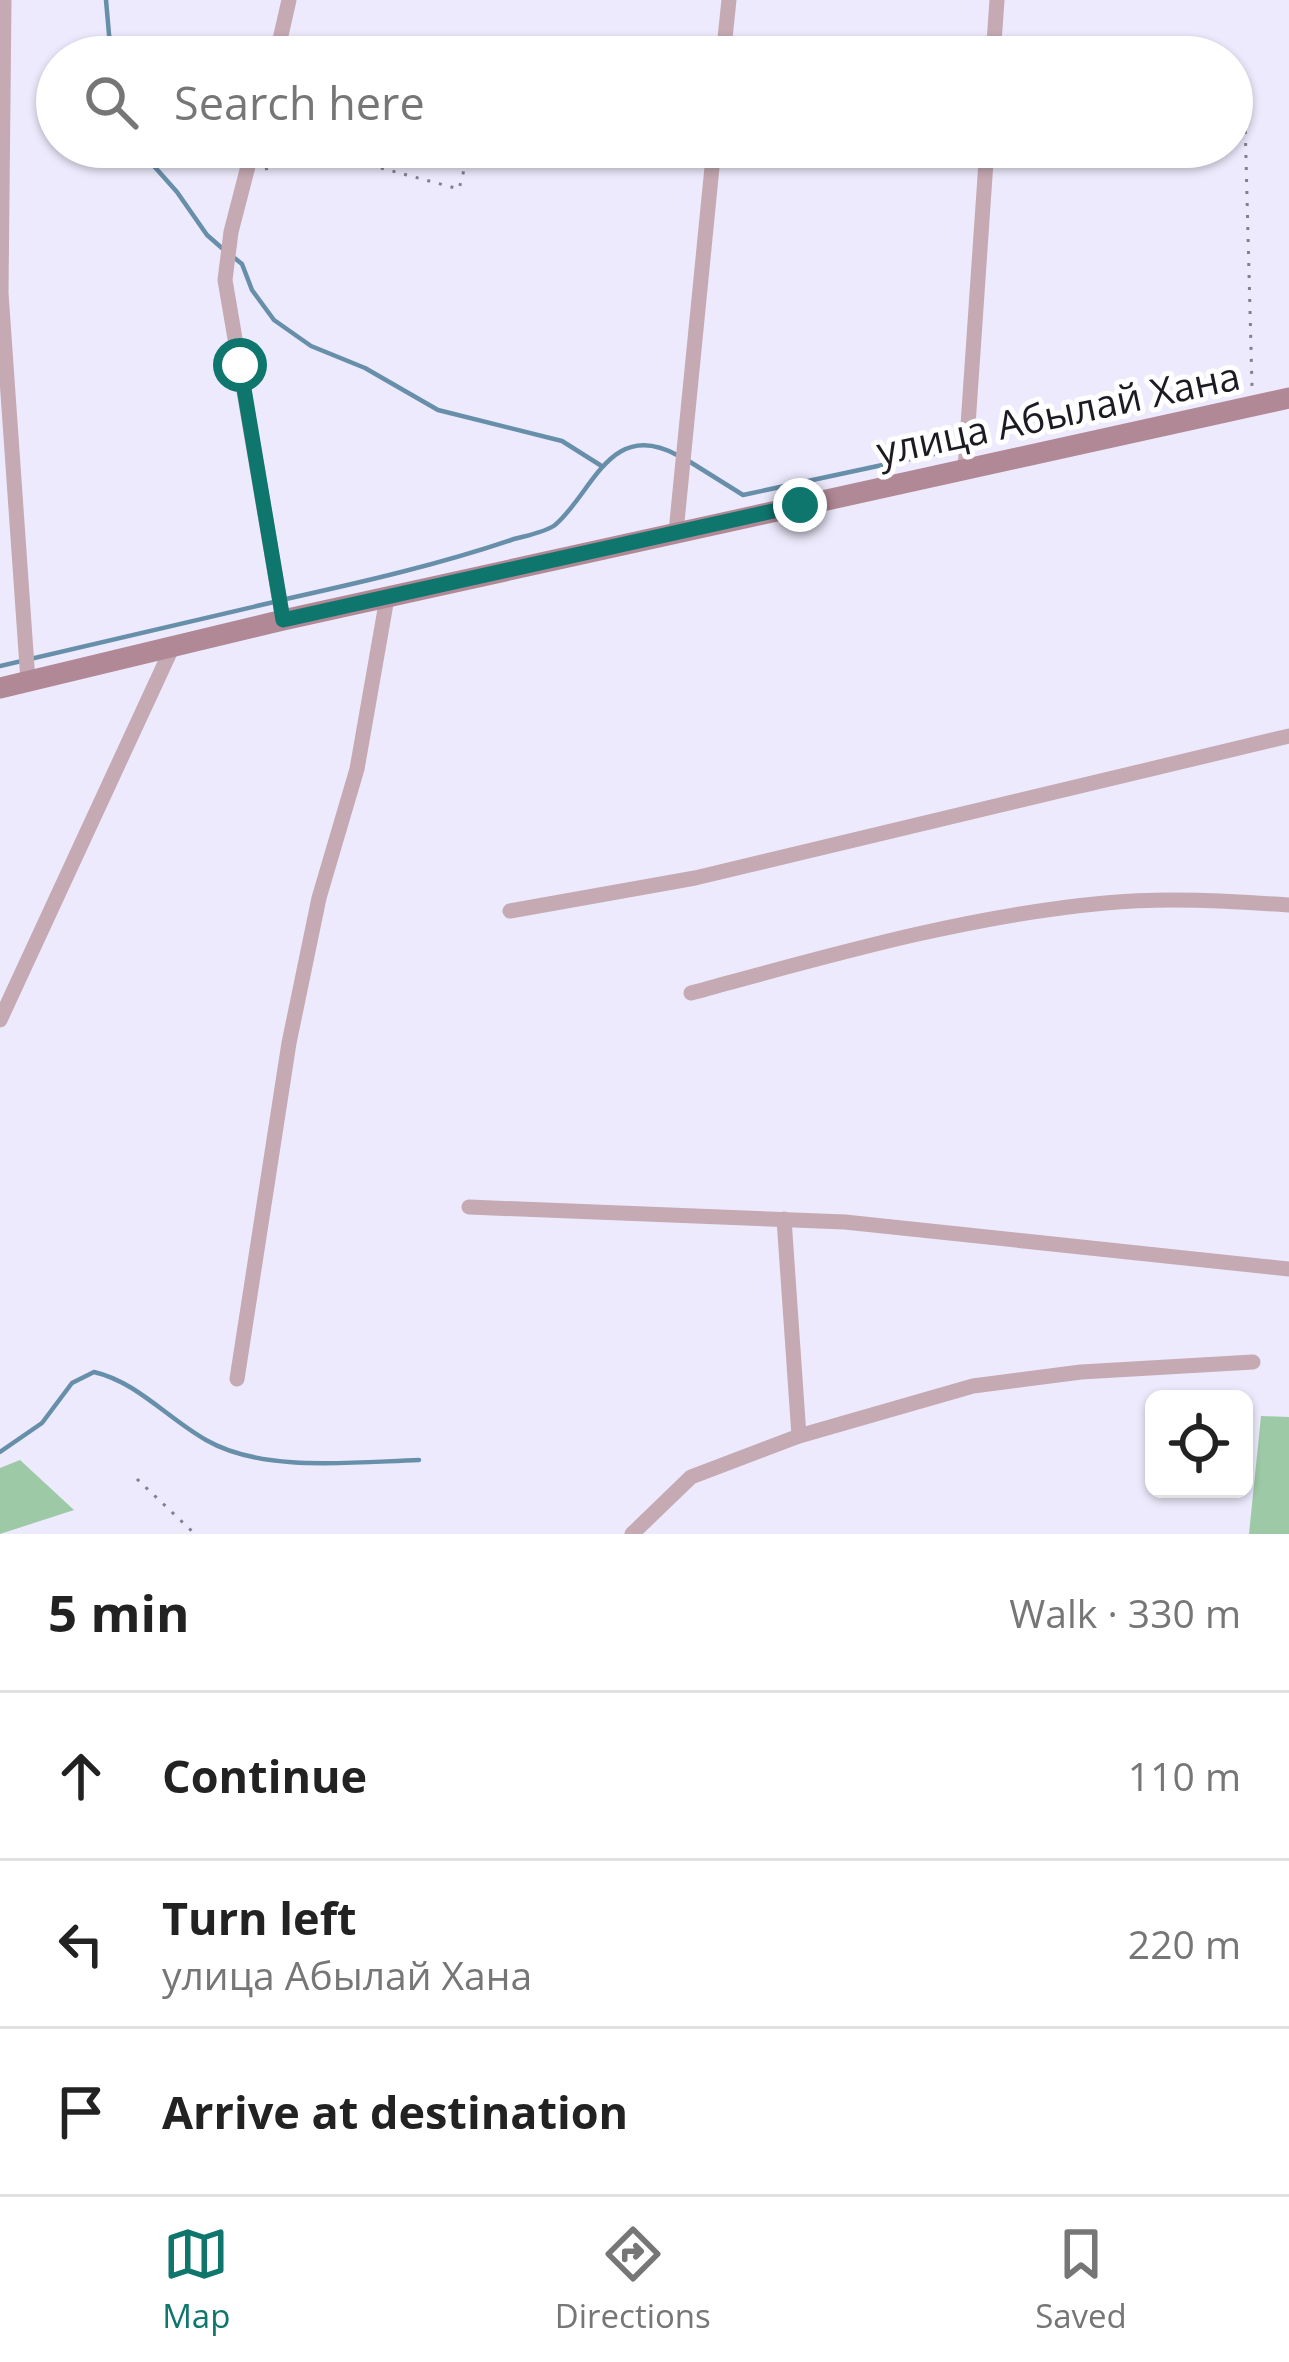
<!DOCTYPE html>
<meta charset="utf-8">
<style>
:root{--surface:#fff;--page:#f6f6f6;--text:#222;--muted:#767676;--line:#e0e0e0;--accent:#0f766e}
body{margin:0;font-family:"Open Sans",sans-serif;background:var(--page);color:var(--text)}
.controls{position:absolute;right:36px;bottom:36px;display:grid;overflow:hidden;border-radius:18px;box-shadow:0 3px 9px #0004}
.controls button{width:108px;height:108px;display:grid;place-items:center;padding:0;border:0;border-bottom:3px solid var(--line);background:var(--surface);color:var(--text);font:60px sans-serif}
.stop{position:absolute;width:36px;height:36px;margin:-27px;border:9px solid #0f766e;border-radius:50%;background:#fff}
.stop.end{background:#0f766e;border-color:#fff;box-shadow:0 3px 12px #0008}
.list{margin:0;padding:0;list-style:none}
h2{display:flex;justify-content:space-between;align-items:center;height:156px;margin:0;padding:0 48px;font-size:51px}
h2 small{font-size:39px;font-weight:400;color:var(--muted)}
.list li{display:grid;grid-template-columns:78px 1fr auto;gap:36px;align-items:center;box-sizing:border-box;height:168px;padding:0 48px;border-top:3px solid var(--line)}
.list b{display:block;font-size:45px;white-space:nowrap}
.list p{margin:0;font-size:39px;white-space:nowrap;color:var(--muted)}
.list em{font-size:39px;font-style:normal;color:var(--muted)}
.icon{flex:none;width:66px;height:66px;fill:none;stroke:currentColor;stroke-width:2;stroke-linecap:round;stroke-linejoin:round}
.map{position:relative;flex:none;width:1289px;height:1534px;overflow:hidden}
.search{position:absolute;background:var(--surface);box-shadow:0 3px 9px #0004;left:36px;right:36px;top:36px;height:132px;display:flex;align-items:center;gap:30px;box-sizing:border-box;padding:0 42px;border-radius:66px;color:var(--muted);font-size:45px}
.sheet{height:660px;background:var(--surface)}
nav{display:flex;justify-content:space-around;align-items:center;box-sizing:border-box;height:168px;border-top:3px solid var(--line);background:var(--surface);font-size:33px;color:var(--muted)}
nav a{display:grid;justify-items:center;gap:6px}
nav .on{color:var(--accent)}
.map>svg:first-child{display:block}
.green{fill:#9dc9a6}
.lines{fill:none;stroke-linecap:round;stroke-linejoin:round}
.stream{stroke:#678fa9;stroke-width:4.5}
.path{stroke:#82808d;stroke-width:3;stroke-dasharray:3 9;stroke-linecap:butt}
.street{stroke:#c5a9b3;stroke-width:15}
.secondary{stroke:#b08896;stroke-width:21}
.route{stroke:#0f766e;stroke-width:15}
.labels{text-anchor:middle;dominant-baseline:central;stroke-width:10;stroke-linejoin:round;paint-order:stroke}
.street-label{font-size:39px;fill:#1c1b23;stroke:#fff}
</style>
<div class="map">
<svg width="1289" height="1534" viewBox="0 0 1289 1534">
<rect width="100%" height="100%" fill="#eceafc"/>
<g class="green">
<polygon points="1261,1416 1289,1417 1289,1534 1249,1534"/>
<polygon points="20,1460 74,1510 0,1534 0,1468"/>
</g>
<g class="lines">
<g class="stream">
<polyline points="106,0 111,57"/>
<polyline points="137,147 177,192 207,235 223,249"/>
<polyline points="232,256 242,264 252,290 274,320 311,346 365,368 438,410 562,441 600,465"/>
<polyline points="687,460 743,495 943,452"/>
<path d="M286 599C362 582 437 565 511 540 524 536 544 533 555 525 592 494 610 418 677 455"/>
<polyline points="0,666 274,602"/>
<path d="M0 1452 42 1423 72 1383 94 1372C137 1382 167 1418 206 1440 263 1473 354 1462 419 1460"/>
</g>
<g class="path">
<polyline points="1244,83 1252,386"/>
<polyline points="265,169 325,153 459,189 470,147"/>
<polyline points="137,1479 195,1534"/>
</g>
<g class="street">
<polyline points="4,0 1,293 28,681"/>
<polyline points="276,57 289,0"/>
<polyline points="723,57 729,0"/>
<polyline points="993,57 997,0"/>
<polyline points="253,147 231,232 225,280 283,620"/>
<polyline points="965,469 987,147"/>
<polyline points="676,532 714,147"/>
<polyline points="510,911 695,878 1289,736"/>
<path d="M691 993C828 956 964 916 1105 903 1166 897 1228 901 1289 905"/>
<polyline points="0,1020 172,648"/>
<polyline points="469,1207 845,1222 1289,1269"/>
<polyline points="784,1219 799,1436"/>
<polyline points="237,1379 289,1043 319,898 357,769 387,598"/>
<polyline points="632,1534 691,1477 799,1436 973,1386 1081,1372 1253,1362"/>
</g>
<polyline class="secondary" points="0,688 283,620 1289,398"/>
</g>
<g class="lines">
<polyline class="route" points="240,365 283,620 800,505"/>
</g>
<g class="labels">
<g class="street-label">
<text transform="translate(1058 412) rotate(-12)">улица Абылай Хана</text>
</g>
</g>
</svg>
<div class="controls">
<button><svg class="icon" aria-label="locate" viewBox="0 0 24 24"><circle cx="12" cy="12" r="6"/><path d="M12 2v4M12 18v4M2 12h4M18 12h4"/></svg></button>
</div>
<div class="stop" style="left:240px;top:365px"></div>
<div class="stop end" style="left:800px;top:505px"></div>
<div class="search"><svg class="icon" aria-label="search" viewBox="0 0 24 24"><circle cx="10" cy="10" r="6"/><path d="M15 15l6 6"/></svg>Search here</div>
</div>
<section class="sheet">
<h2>5 min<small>Walk · 330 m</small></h2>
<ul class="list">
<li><svg class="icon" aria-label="ahead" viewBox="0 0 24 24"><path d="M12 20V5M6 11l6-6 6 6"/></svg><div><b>Continue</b></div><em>110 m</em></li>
<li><svg class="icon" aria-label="left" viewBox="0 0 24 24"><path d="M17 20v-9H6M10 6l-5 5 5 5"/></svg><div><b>Turn left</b><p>улица Абылай Хана</p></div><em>220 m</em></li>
<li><svg class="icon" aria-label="arrive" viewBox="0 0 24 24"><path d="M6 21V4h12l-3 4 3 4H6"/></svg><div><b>Arrive at destination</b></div></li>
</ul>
</section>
<nav>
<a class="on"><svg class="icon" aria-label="map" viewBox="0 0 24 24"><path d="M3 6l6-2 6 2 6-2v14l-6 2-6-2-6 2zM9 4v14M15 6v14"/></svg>Map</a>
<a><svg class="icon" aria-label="directions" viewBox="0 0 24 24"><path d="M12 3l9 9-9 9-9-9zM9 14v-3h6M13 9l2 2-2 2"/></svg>Directions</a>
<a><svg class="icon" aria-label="saved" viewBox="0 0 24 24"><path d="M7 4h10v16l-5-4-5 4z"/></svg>Saved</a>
</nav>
